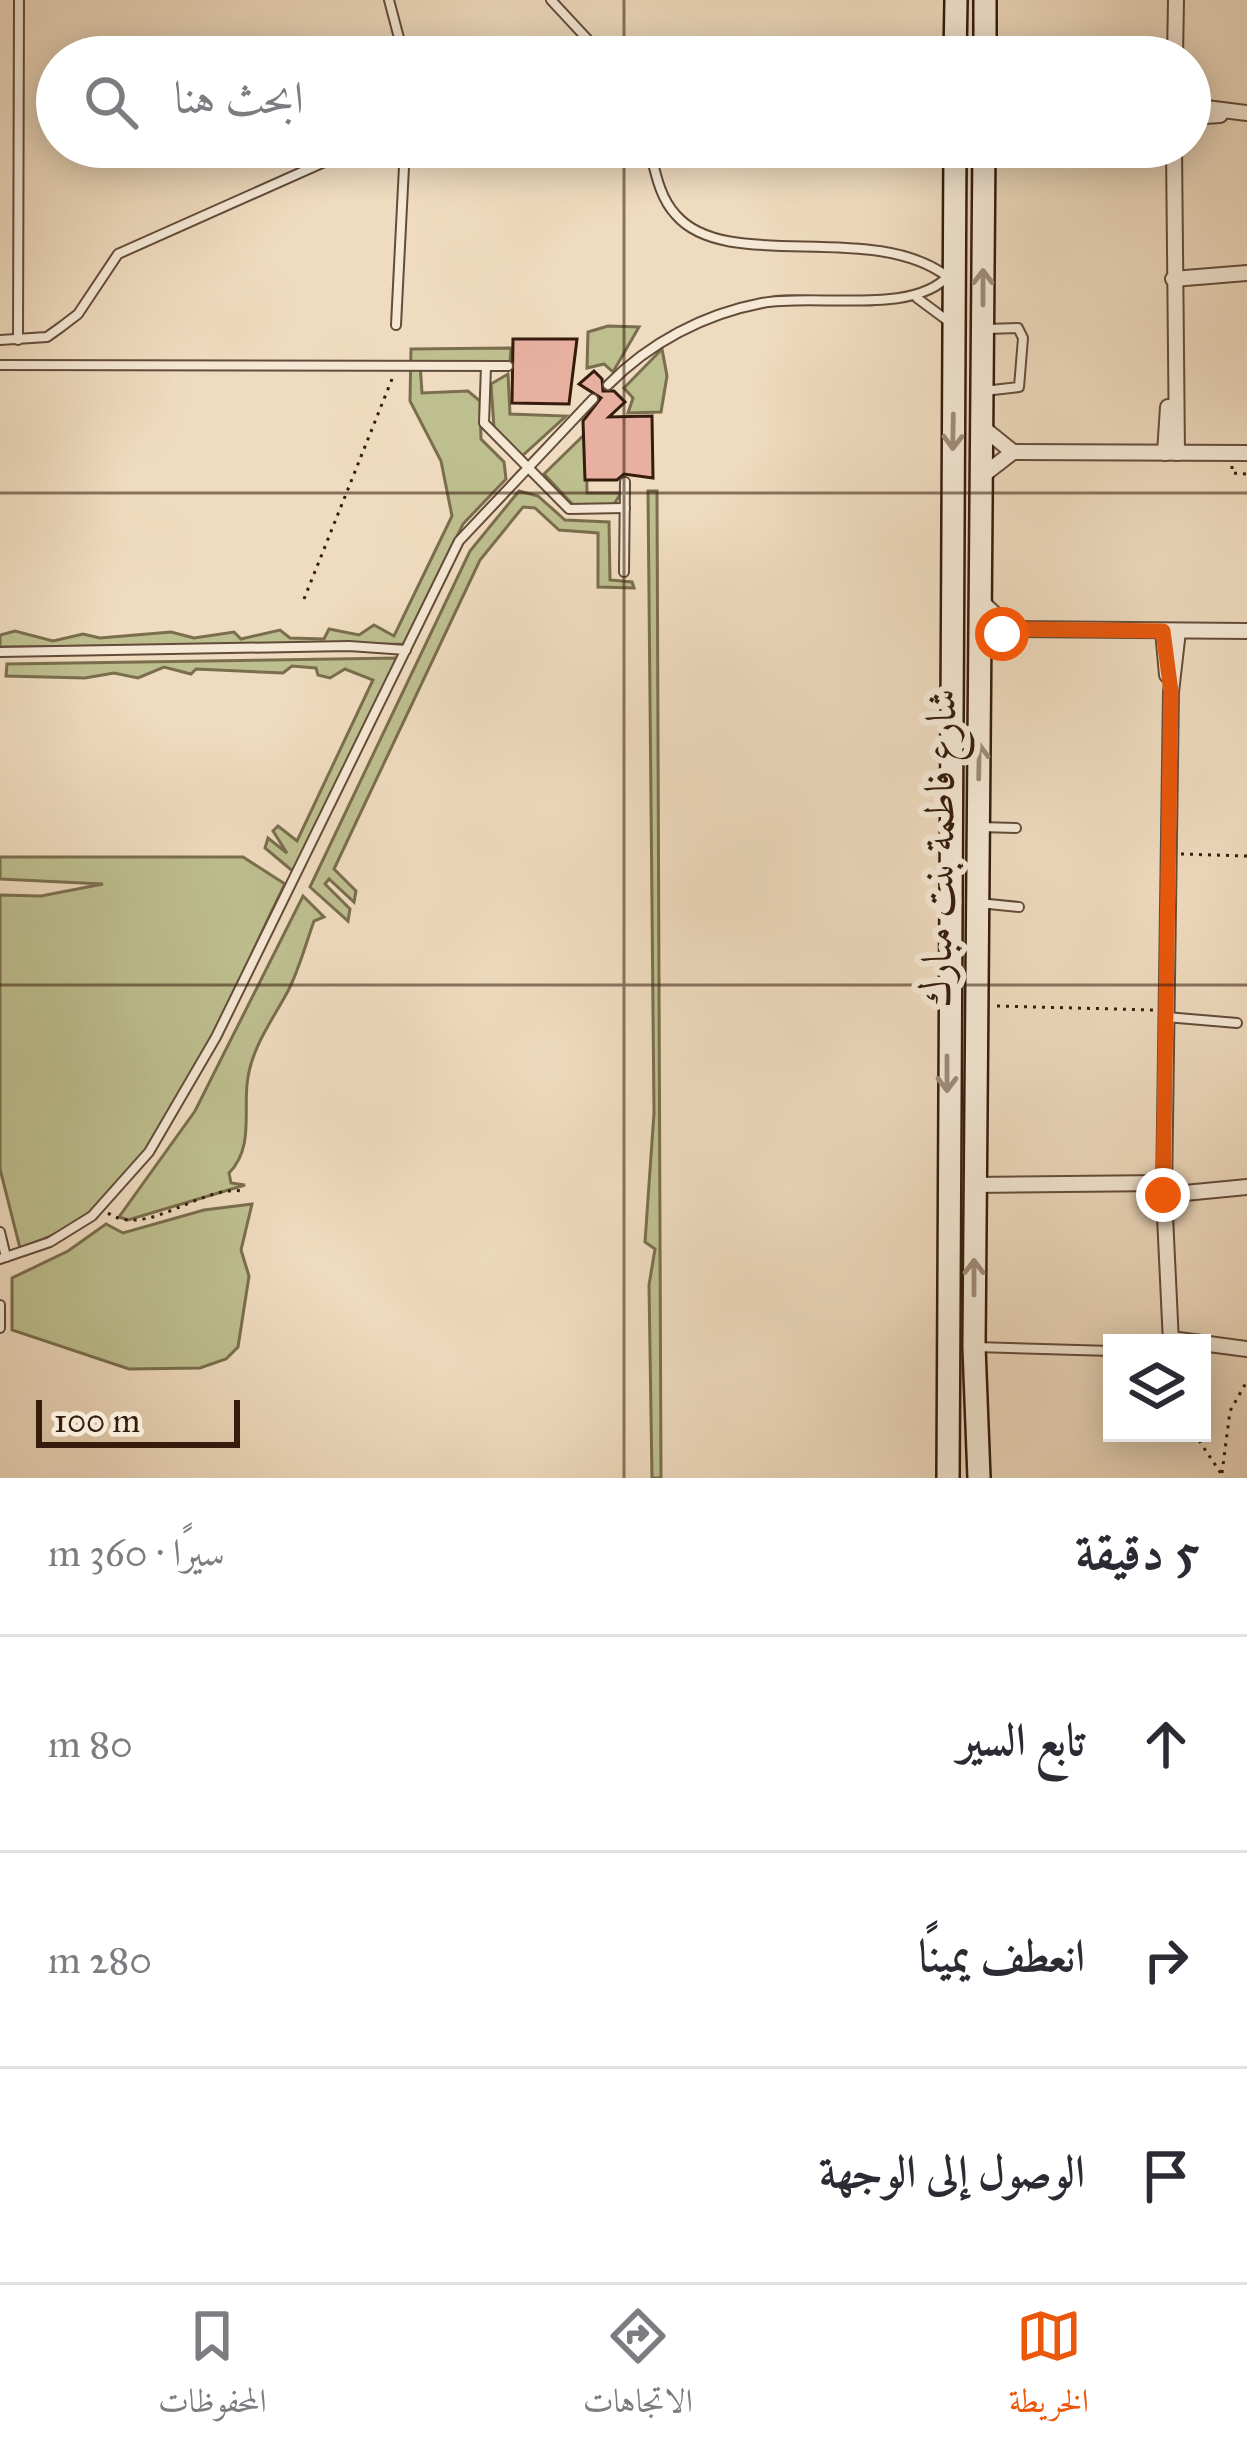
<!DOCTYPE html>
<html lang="ar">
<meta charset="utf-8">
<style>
:root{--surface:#fff;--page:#f2f2f3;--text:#2b2b33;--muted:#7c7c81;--line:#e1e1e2;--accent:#ea580c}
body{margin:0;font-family:"IM FELL Great Primer",Amiri,serif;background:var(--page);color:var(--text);direction:rtl}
.controls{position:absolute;right:36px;bottom:36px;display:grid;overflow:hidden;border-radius:0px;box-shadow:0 6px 30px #0003}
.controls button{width:108px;height:108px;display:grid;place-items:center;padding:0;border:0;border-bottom:3px solid var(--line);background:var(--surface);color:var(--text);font:60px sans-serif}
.scale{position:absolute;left:36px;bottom:30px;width:204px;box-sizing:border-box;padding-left:12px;border:6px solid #351c0d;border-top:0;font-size:33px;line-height:42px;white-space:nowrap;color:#351c0d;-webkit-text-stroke:9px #f5e8d5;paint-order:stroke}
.stop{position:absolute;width:36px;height:36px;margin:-27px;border:9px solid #ea580c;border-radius:50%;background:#fff}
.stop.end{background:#ea580c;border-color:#fff;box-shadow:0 3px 12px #0008}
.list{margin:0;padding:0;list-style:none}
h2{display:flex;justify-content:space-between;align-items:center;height:156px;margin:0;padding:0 48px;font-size:51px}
h2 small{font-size:39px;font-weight:400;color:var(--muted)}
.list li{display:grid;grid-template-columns:78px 1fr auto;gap:36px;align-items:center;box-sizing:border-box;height:216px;padding:0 48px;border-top:3px solid var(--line)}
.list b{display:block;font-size:45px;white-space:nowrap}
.list em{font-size:39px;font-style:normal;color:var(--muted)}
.icon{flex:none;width:66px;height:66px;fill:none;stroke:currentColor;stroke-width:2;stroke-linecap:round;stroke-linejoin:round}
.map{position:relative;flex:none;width:1247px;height:1478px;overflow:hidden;direction:ltr}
.search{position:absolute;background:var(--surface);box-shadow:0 6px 30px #0003;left:36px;right:36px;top:36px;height:132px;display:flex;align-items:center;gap:30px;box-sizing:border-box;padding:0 42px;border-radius:66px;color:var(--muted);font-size:45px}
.sheet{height:804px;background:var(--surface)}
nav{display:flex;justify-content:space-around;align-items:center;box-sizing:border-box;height:168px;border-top:3px solid var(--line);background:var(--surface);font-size:33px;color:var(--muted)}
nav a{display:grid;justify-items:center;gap:6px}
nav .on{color:var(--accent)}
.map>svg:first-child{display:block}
.green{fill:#bebf8f;stroke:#7a6e4e;stroke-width:3}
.building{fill:#e7b0a1;stroke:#351c0d;stroke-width:3}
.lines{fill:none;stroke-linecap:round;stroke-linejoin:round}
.lane-casing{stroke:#644c3a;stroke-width:12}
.street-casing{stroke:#644c3a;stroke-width:18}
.secondary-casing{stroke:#351c0d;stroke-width:26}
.path{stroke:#351c0d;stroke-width:3;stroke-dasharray:3 6;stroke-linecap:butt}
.lane{stroke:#f5e8d5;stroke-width:8}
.street{stroke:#f5e8d5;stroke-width:14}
.secondary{stroke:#f5e8d5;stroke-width:21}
.oneway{stroke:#9f8c7b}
.route{stroke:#ea580c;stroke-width:15}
.grid{fill:none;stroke:#351c0d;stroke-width:3;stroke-opacity:0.55}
.labels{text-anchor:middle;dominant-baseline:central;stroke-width:12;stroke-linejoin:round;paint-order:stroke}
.street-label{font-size:42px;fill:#351c0d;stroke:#f5e8d5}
</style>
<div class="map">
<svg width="1247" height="1478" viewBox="0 0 1247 1478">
<rect width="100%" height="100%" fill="#efdbbf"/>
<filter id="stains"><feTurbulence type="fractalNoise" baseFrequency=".00167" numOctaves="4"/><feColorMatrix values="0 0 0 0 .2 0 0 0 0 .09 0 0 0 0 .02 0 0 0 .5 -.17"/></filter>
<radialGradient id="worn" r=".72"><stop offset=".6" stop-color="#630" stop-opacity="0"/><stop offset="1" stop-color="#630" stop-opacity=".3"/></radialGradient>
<g class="green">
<polygon points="608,326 639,327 613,372 604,364 587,368 588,332"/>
<polygon points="511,348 510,363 420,363 422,393 468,391 480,401 481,439 504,462 506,479 463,524 404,644 0,647 0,635 15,631 53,641 83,634 100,638 171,632 194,638 234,632 241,639 280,630 290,638 324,639 329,629 359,635 374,625 394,636 452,516 441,461 410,401 411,349"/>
<polygon points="662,349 667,376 661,412 628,413 633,398 624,388"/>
<polygon points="508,374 510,414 566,416 521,457 494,428 491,384"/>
<polygon points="586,433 587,493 621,493 613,506 574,506 544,474"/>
<polygon points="519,491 538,496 565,520 609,522 610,580 632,582 634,588 598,587 598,533 559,530 535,508 523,507 480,560 334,869 356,891 354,902 329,879 325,884 350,909 348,921 310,887 470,551"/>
<polygon points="648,491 657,491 661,1478 652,1478 649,1285 655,1249 645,1242 654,1113"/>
<polygon points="397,658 295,873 265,848 268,838 287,853 273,831 278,826 297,841 373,680 345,669 330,678 318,675 316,668 292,666 283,673 196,669 191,674 164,667 138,678 114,673 85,678 6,676 7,664"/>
<path d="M0 857H243L285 884C241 972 172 1142 101 1205 77 1227 49 1237 20 1248L0 1169V895L41 896 103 884 0 879Z"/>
<path d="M303 896 324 917 314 921C306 943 299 970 288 991 272 1021 250 1049 247 1085 244 1114 253 1149 229 1173L231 1183 245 1185 128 1220 119 1217 195 1111Z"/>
<polygon points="252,1204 241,1250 249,1276 238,1347 226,1359 200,1368 129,1369 12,1330 12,1278 68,1251 106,1224 123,1233 204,1210"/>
</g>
<g class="building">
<polygon points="513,339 577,339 569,404 512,403"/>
<polygon points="594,371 602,379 603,391 614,391 625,402 609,417 652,416 653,478 624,474 617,480 585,480 583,421 601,398 579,384"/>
</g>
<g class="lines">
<g class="lane-casing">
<g id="lane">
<polyline points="389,0 404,57"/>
<polyline points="551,0 604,57"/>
<path d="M649 147C655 170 659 197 676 215 727 274 872 219 948 277"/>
<polyline points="917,298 948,321"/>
<polyline points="396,325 405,147"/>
<polyline points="0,340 47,337 61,327 78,314 118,254 358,147"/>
<polyline points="18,340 19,0"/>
<polyline points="0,365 508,366"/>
<polyline points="486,366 484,423 569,509 625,508"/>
<path d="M608 385C649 343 704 314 762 303 815 293 914 316 949 275"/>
<polyline points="984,391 1019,387 1023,338 1018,328 986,329"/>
<polyline points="624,572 625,482"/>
<polyline points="0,652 349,646 406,650"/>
<polyline points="980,827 1016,828"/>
<polyline points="979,903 1019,907"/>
<polyline points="1166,1017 1237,1023"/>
<polyline points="0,1232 6,1257"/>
<polyline points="0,1259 50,1242 92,1216 149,1152 216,1037 459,541 593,399"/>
<polyline points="0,1305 0,1328"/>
<polyline points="975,1347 1112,1351"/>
</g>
</g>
<g class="street-casing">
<g id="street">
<polyline points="1175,57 1176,0"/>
<polyline points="1190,106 1247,113"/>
<polyline points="1190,117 1220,115"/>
<polyline points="1174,147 1177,453"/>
<polyline points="1173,279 1247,273"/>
<polyline points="982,427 1013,452"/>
<polyline points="1165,453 1168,407"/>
<polyline points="982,476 1013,452 1247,453"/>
<polyline points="982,602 1010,629 1247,631"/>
<polyline points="1163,631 1167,675"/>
<polyline points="980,655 1010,629"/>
<polyline points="975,1185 1164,1183"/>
<polyline points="1164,1195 1247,1187"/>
<polyline points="1171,1339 1247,1349"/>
<polyline points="1171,1343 1164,1195 1171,692 1178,631"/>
</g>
</g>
<g class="secondary-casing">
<g id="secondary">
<polyline points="955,57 956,0"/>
<polyline points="985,57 985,0"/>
<polyline points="948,1478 955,147"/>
<polyline points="979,1478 974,1347 984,147"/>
</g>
</g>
<g class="path">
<polyline points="1232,466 1232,473 1247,474"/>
<polyline points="304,599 394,374"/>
<polyline points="1181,854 1247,856"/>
<polyline points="997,1006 1153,1010"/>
<path d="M108 1213C146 1239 200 1185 243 1191"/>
<polyline points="1194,1433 1224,1478"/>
<polyline points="1222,1473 1230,1411 1247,1381"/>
</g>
<use href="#lane" class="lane"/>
<use href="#street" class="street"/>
<use href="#secondary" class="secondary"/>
</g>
<defs><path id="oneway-shaft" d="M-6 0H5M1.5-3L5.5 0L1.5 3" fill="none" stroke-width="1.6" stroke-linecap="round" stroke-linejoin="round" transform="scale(3)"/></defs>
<g class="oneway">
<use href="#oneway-shaft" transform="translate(983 287) rotate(-90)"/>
<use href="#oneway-shaft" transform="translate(953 432) rotate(91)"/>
<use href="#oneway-shaft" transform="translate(979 761) rotate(-89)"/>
<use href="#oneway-shaft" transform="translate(947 1074) rotate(90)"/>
<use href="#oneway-shaft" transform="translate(974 1277) rotate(-90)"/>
</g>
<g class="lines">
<polyline class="route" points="1002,634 1010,629 1163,631 1171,692 1163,1195"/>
</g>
<path class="grid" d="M624 0V57M624 147V1478M0 493H1247M0 985H1247"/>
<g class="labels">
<g class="street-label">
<text transform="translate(939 848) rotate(-89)">شارع فاطمة بنت مبارك</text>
</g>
</g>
<rect width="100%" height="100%" filter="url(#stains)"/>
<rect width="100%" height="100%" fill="url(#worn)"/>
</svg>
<div class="controls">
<button><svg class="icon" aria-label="layers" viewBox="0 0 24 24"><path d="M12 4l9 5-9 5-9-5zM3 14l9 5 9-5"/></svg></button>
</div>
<div class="scale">100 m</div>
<div class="stop" style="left:1002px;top:634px"></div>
<div class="stop end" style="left:1163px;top:1195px"></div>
<div class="search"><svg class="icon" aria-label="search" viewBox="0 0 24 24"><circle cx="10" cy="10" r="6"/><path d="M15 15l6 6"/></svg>ابحث هنا</div>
</div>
<section class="sheet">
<h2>5 دقيقة<small>سيرًا · 360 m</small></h2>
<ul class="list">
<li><svg class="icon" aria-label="ahead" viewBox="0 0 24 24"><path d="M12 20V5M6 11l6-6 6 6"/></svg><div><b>تابع السير</b></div><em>80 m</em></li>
<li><svg class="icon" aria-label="right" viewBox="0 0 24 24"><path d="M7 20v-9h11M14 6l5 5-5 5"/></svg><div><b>انعطف يمينًا</b></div><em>280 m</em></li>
<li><svg class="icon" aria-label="arrive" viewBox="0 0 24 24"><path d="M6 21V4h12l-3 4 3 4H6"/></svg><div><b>الوصول إلى الوجهة</b></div></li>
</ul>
</section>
<nav>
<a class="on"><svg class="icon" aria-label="map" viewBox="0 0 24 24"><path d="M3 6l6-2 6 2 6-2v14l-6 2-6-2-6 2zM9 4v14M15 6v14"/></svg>الخريطة</a>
<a><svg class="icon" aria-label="directions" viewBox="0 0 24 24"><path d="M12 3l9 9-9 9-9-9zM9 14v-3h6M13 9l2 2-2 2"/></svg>الاتجاهات</a>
<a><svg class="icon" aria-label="saved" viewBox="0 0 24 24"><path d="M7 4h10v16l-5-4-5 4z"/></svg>المحفوظات</a>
</nav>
